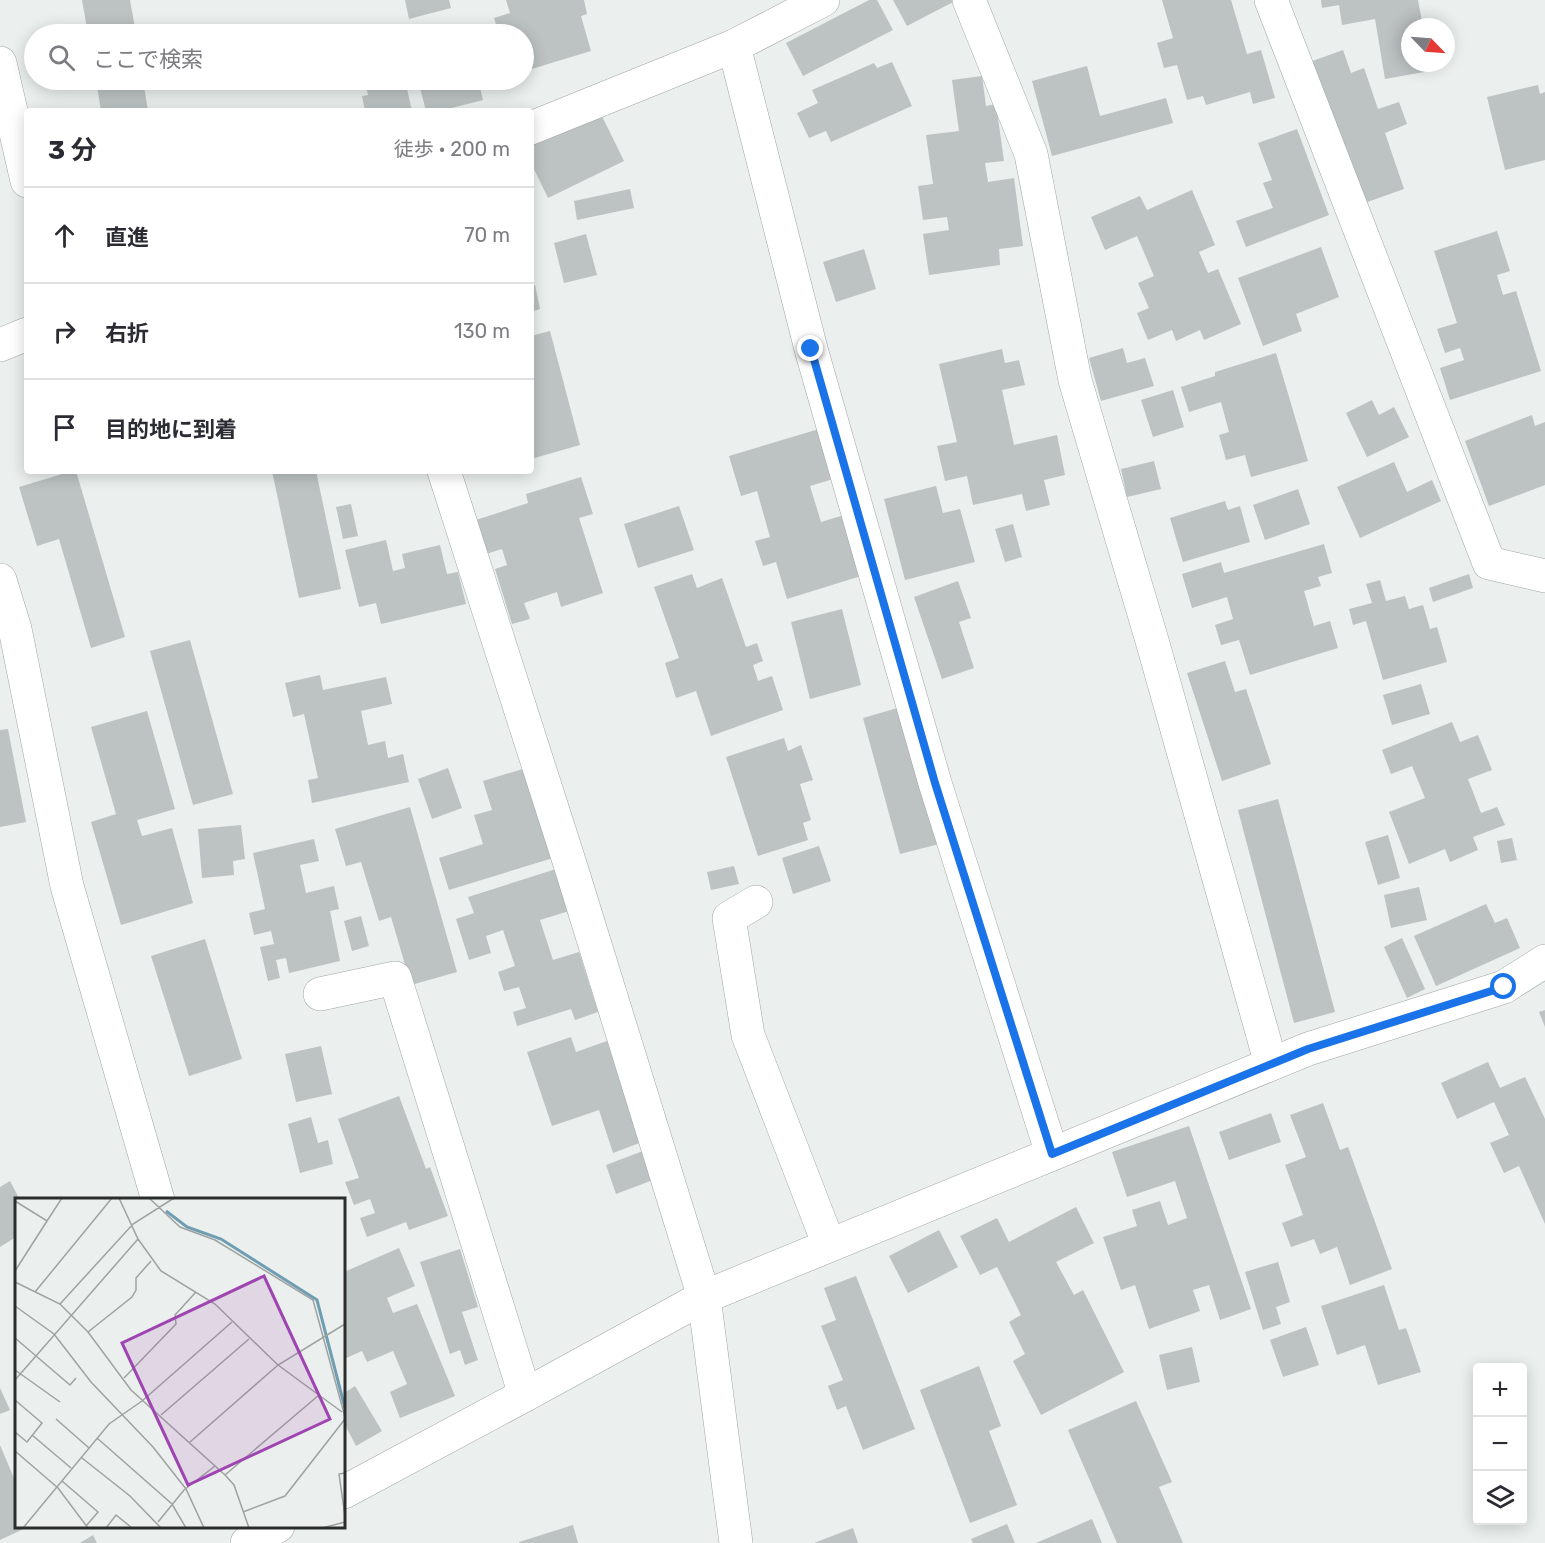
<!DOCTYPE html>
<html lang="ja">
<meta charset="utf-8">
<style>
:root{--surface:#fff;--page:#f2f2f3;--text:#2b2b33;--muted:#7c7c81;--line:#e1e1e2}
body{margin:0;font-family:Rubik,"Noto Sans JP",sans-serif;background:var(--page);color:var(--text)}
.controls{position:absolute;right:18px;bottom:18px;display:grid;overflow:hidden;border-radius:6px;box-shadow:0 3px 15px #0003}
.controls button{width:54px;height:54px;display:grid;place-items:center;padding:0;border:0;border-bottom:2px solid var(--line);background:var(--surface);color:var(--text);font:30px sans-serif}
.compass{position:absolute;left:1401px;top:18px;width:54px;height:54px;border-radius:50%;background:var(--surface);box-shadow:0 3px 15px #0003;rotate:115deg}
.stop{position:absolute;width:18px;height:18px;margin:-14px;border:4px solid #1a73e8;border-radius:50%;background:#fff}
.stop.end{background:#1a73e8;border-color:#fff;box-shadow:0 2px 6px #0008}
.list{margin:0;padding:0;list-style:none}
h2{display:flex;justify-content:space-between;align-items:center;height:78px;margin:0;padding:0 24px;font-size:26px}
h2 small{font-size:20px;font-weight:400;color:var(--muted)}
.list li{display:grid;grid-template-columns:39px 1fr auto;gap:18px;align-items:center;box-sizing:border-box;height:96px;padding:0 24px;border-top:2px solid var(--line)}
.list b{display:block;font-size:22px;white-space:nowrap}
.list em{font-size:20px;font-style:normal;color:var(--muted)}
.icon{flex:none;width:33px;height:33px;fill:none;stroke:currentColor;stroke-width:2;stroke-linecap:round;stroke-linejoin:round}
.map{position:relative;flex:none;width:1545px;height:1543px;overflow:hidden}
.search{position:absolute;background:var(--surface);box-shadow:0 3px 15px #0003;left:24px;top:24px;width:510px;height:66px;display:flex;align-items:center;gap:15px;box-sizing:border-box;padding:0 21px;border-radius:33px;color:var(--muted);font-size:22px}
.panel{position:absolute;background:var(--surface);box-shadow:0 3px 15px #0003;left:24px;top:108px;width:510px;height:366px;border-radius:6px}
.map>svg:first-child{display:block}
.building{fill:#bdc2c2}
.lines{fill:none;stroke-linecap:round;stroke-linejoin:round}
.minor-casing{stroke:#a1a5a3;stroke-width:34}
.minor{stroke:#fff;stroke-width:33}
.route{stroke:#1a73e8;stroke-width:8}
.inset-river{fill:none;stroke:#6f9eb2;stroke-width:3}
.inset-road{fill:none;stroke:#9ea2a0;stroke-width:1.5}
.view{fill:#9e45b1;fill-opacity:0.15;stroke:#9e45b1;stroke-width:3}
.inset-edge{fill:none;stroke:#2b2d2c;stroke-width:3}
</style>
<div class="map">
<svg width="1545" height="1543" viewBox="0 0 1545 1543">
<rect width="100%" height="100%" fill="#ebf0ee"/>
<g class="building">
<polygon points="82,0 130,0 136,34 88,34"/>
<polygon points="405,0 449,0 451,8 409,19"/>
<polygon points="506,0 584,0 587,14 581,16 591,51 525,71 524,66 524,34 499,34 494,18 510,13"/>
<polygon points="869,0 877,0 893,30 803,76 786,43"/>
<polygon points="893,0 957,0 907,26"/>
<polygon points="1162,0 1231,0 1247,54 1261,50 1275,98 1253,104 1250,92 1206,105 1203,96 1187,100 1177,65 1164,68 1157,43 1173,38"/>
<polygon points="1321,0 1418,0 1423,27 1410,27 1410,63 1429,63 1430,71 1385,79 1375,19 1342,25 1339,5 1322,8"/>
<polygon points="464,28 466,34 443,34"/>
<polygon points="1343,50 1351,73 1364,68 1378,109 1399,102 1407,124 1385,133 1404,189 1356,206 1307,63"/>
<polygon points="892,62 912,106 831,142 826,131 809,138 797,113 818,103 812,90 874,63 877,68"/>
<polygon points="1087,66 1100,116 1166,98 1173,123 1052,156 1032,81"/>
<polygon points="982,76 986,106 996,104 1004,161 985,163 988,182 1014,178 1023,246 999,249 1000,265 929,275 923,234 949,230 947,217 923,220 918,186 933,184 926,135 959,131 952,80"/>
<polygon points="96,80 143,80 148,111 101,111"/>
<polygon points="365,80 405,80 412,111 365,111 362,96 368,95"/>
<polygon points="418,80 478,80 483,100 440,111 426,111"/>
<polygon points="1538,85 1540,94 1545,92 1545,160 1505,170 1487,97"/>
<polygon points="599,110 624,161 548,198 531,163 531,144"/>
<polygon points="1297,129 1329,215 1246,247 1236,221 1273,208 1263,183 1272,180 1258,143"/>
<polygon points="630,189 634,208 577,220 574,201"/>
<polygon points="1192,190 1215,245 1199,252 1208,273 1218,269 1241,324 1204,340 1200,330 1176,341 1172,330 1148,340 1137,313 1149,308 1138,283 1154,276 1137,236 1105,250 1091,217 1140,196 1147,210"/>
<polygon points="1497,231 1510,271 1497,275 1503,295 1516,291 1541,371 1450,400 1440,368 1464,360 1460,348 1445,353 1437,329 1457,323 1434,251"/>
<polygon points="586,234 597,275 564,283 554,243"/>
<polygon points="1321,247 1339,297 1296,314 1302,331 1263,346 1238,278"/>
<polygon points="864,249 876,289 836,302 823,262"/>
<polygon points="535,285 540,309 531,312 531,286"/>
<polygon points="550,331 580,445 531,459 531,336"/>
<polygon points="1123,348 1127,363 1145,358 1154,386 1101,401 1089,358"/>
<polygon points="1002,349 1005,363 1019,360 1025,385 1002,390 1014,445 1057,435 1065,475 1044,480 1050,505 1026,511 1022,494 973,505 967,476 945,481 937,446 957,442 939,364"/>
<polygon points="1276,353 1308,461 1251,477 1245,455 1226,460 1219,435 1229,432 1221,402 1189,412 1181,387 1215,376 1215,372"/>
<polygon points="1173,390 1184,427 1153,437 1141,400"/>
<polygon points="1372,400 1379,415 1394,407 1409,437 1367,457 1346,413"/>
<polygon points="1532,415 1535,426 1545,422 1545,485 1489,506 1465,441"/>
<polygon points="819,429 833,479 810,486 821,522 844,515 861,576 787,599 776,562 763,566 755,541 770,537 757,491 741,496 729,456"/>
<polygon points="1154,461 1161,489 1127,497 1121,469"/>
<polygon points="1394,462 1407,492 1432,480 1441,501 1360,538 1337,487"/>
<polygon points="72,471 76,471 125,637 91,648 59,539 37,546 19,487"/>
<polygon points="272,471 316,471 341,589 299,598"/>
<polygon points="581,477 593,514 579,518 603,593 561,607 557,592 524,603 530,619 512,624 495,569 507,565 502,549 486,554 476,520 528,503 526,494"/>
<polygon points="936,486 943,513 960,509 975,562 905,580 884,499"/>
<polygon points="1298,489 1310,524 1265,540 1253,505"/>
<polygon points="1225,501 1228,510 1240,506 1250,542 1183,562 1170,518"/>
<polygon points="351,504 358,536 343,539 336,507"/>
<polygon points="679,506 694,550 638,568 624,524"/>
<polygon points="1013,524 1022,557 1005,562 995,529"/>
<polygon points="386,540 393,571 405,568 402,554 440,545 447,574 458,572 466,604 381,624 376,603 359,607 345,550"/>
<polygon points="1324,544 1332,573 1318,577 1321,586 1304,591 1314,626 1330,621 1338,648 1250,675 1239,640 1221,645 1215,625 1233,619 1227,597 1192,608 1182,574 1221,562 1224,573"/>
<polygon points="692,574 697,588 722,578 746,647 757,643 763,661 753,665 758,681 772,676 783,710 711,736 696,691 676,698 665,663 679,658 654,587"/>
<polygon points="1469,574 1473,588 1433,602 1429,588"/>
<polygon points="1380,580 1386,601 1405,596 1409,609 1423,605 1430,629 1437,627 1447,662 1383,680 1366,621 1353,625 1349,609 1372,603 1366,584"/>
<polygon points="958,581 971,618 959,622 974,668 942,679 914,597"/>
<polygon points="842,609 861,685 810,699 791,622"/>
<polygon points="190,640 233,794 193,805 150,651"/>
<polygon points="1225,661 1235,692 1246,689 1271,764 1222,781 1187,673"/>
<polygon points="320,675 323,690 386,677 392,704 361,711 368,745 385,741 388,758 403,754 409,782 312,803 308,780 318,778 304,714 293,717 285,683"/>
<polygon points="1421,684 1430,714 1392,725 1383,695"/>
<polygon points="901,707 939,844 900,854 863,718"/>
<polygon points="147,711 175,809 137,820 142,836 172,828 193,903 121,925 91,822 116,814 91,727"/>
<polygon points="1452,722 1460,742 1478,735 1492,770 1468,779 1481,813 1497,807 1505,825 1473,837 1478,850 1450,862 1445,849 1409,864 1389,812 1425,798 1412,766 1391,774 1382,750"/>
<polygon points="8,729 26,822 0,827 0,730"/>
<polygon points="784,738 788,751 801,745 813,780 800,784 811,820 803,823 808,840 758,856 726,757"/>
<polygon points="448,768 462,808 432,819 418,779"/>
<polygon points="526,768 553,858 449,890 439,858 483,844 474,815 492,810 483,781"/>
<polygon points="1278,799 1335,1012 1294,1023 1238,810"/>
<polygon points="410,807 457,972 411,985 391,917 379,921 361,862 346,866 335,829"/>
<polygon points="241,825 245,859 233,861 234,875 202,878 198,829"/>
<polygon points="1388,835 1400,878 1378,885 1365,842"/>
<polygon points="1512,838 1517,860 1501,863 1497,841"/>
<polygon points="314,839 319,861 300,865 306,893 334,886 339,909 330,911 340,961 289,973 286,958 276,960 280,978 268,981 260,947 274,944 271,931 254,935 249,913 265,909 253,853"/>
<polygon points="819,846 831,881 793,894 782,858"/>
<polygon points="734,866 739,884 711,890 707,872"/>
<polygon points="556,869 569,911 540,920 553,960 579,952 598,1012 575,1020 571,1009 517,1026 513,1012 526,1008 519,987 504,991 498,972 515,966 503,930 486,936 491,953 469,960 456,919 474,913 468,897"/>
<polygon points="1419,887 1427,920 1391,928 1384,895"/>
<polygon points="1486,904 1495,923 1507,918 1520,948 1436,986 1414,936"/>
<polygon points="361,916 369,946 352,951 344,921"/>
<polygon points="1402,938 1425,989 1407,998 1384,947"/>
<polygon points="205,939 242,1059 189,1076 151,956"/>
<polygon points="1545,1010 1545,1027 1539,1012"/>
<polygon points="571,1037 576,1052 607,1041 642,1142 613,1153 599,1110 552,1126 527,1052"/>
<polygon points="321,1046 332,1094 296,1102 285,1054"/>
<polygon points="1488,1062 1500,1088 1525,1077 1545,1119 1545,1224 1519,1166 1504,1173 1490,1143 1509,1135 1494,1102 1457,1119 1441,1083"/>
<polygon points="399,1096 426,1169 430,1167 448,1216 409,1230 406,1222 367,1237 360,1218 375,1213 370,1199 354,1205 345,1182 359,1178 338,1119"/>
<polygon points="1323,1103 1340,1150 1348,1147 1392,1269 1350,1285 1337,1247 1320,1254 1314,1239 1291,1247 1282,1223 1303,1215 1285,1165 1306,1157 1290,1115"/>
<polygon points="1271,1113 1281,1142 1229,1160 1219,1132"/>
<polygon points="311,1117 318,1143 328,1140 333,1164 300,1173 288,1124"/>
<polygon points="1189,1126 1251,1309 1220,1320 1209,1285 1193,1290 1200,1311 1149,1329 1135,1285 1121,1290 1103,1237 1137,1226 1132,1210 1160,1201 1168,1225 1187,1218 1175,1181 1127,1197 1112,1152"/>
<polygon points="643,1151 653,1180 616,1194 606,1165"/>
<polygon points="10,1181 20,1200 16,1200 16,1225 14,1227 16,1232 16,1237 0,1247 0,1187"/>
<polygon points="1076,1207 1094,1243 1056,1262 1074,1295 1083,1290 1124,1372 1041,1415 1013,1361 1025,1354 1009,1322 1021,1315 997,1267 980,1275 960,1236 997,1218 1009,1242"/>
<polygon points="939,1230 958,1267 908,1293 889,1256"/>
<polygon points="399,1248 415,1286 387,1298 393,1313 417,1304 455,1396 400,1418 390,1392 407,1384 393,1351 367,1362 362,1351 344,1359 344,1330 346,1329 344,1323 344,1272"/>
<polygon points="460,1249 478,1307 462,1312 478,1360 465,1365 460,1350 450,1354 420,1262"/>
<polygon points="1278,1262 1290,1302 1276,1307 1281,1324 1263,1330 1245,1272"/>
<polygon points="856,1276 915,1429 863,1450 846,1406 837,1410 828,1386 843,1380 821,1326 836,1320 824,1288"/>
<polygon points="1384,1285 1399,1330 1406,1328 1421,1372 1378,1385 1365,1345 1337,1355 1321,1306"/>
<polygon points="1306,1327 1319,1365 1283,1377 1270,1340"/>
<polygon points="1192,1347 1200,1382 1167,1390 1159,1355"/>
<polygon points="979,1366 1001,1426 989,1431 1017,1505 970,1523 920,1390"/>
<polygon points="355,1386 382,1431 356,1446 344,1423 344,1393"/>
<polygon points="0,1388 10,1410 0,1414"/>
<polygon points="1136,1401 1172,1482 1159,1487 1183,1543 1117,1543 1068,1430"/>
<polygon points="0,1445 16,1483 16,1526 30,1526 0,1540"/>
<polygon points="1092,1519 1102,1543 1036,1543"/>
<polygon points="1007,1524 1015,1543 973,1543 971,1539"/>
<polygon points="573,1525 578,1543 519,1543 519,1542"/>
<polygon points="853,1528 858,1543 814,1543"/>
<polygon points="93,1535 97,1543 80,1543"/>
</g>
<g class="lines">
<g class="minor-casing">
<g id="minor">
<polyline points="969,0 1031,154 1075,380 1153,644 1271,1064"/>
<polyline points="1271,0 1489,563 1545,576"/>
<polyline points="734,46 811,349 935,783 1052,1154"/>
<polyline points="0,63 27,181"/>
<polyline points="531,128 734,46 823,0"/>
<polyline points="0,345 27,334"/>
<polyline points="444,471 570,864 704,1297 736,1543"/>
<polyline points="0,580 15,629 67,886 158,1200"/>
<polyline points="756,902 729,918 748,1035 829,1245"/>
<polyline points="320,994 395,978 525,1395"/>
<polyline points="344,1492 525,1395 704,1297 1308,1049 1504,987 1545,961"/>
<polyline points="247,1543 278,1526"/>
</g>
</g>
<use href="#minor" class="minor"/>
</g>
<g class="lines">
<polyline class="route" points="811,349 935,783 1052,1154 1308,1049 1504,987"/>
</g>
<g transform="translate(15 1198)">
<rect width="330" height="330" fill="#ebf0ee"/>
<path class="inset-river" d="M151 13 172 29 206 41 302 102 330 210"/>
<path class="inset-road" d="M104 0 123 41 146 73 200 106 263 167 327 214M134 0 165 29 200 42 298 102 330 219M0 3 32 23 47 0M0 73 32 23M0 84 45 106 73 134 116 192 210 277 219 287 234 330M20 94 97 0M45 106 118 26 159 0M0 108 39 136 76 184 138 249 171 291 189 330M73 134 117 99 121 92V80L136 63M0 140 55 187 61 180M0 172 45 204M109 180 161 126 160 117 181 94M0 182 123 41M0 202 27 225 12 244 0 234M146 217 234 141M41 221 74 250M17 237 56 270M82 240 157 306 171 330M175 244 263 167 330 126M0 253 43 290 73 330M67 260 115 298 146 330M330 275 324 276 330 318M210 277 304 197M47 283 83 314 71 328M228 314 270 298 330 221M143 324 169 292 200 268M8 330 94 226 127 203 217 124M91 330 101 317 117 330M307 330 330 324"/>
<path class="view" d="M249 78 315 221 173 287 107 145Z"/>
<rect width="330" height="330" class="inset-edge"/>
</g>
</svg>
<div class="controls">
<button>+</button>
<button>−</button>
<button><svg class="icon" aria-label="layers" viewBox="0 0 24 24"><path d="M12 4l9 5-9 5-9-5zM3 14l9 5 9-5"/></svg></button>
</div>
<svg class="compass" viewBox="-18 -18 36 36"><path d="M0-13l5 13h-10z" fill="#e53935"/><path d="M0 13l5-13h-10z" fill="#7c7c81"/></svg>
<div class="stop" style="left:1504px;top:987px"></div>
<div class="stop end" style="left:811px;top:349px"></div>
<div class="search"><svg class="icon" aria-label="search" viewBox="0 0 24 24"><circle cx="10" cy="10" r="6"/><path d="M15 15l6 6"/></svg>ここで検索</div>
<section class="panel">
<h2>3 分<small>徒歩 · 200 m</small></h2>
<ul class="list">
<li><svg class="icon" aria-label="ahead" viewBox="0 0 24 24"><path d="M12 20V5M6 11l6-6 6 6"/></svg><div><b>直進</b></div><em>70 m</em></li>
<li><svg class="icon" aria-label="right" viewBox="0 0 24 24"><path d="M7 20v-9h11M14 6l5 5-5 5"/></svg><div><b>右折</b></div><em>130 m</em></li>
<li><svg class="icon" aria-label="arrive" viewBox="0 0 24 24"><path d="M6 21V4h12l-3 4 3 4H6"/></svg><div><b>目的地に到着</b></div></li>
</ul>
</section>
</div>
